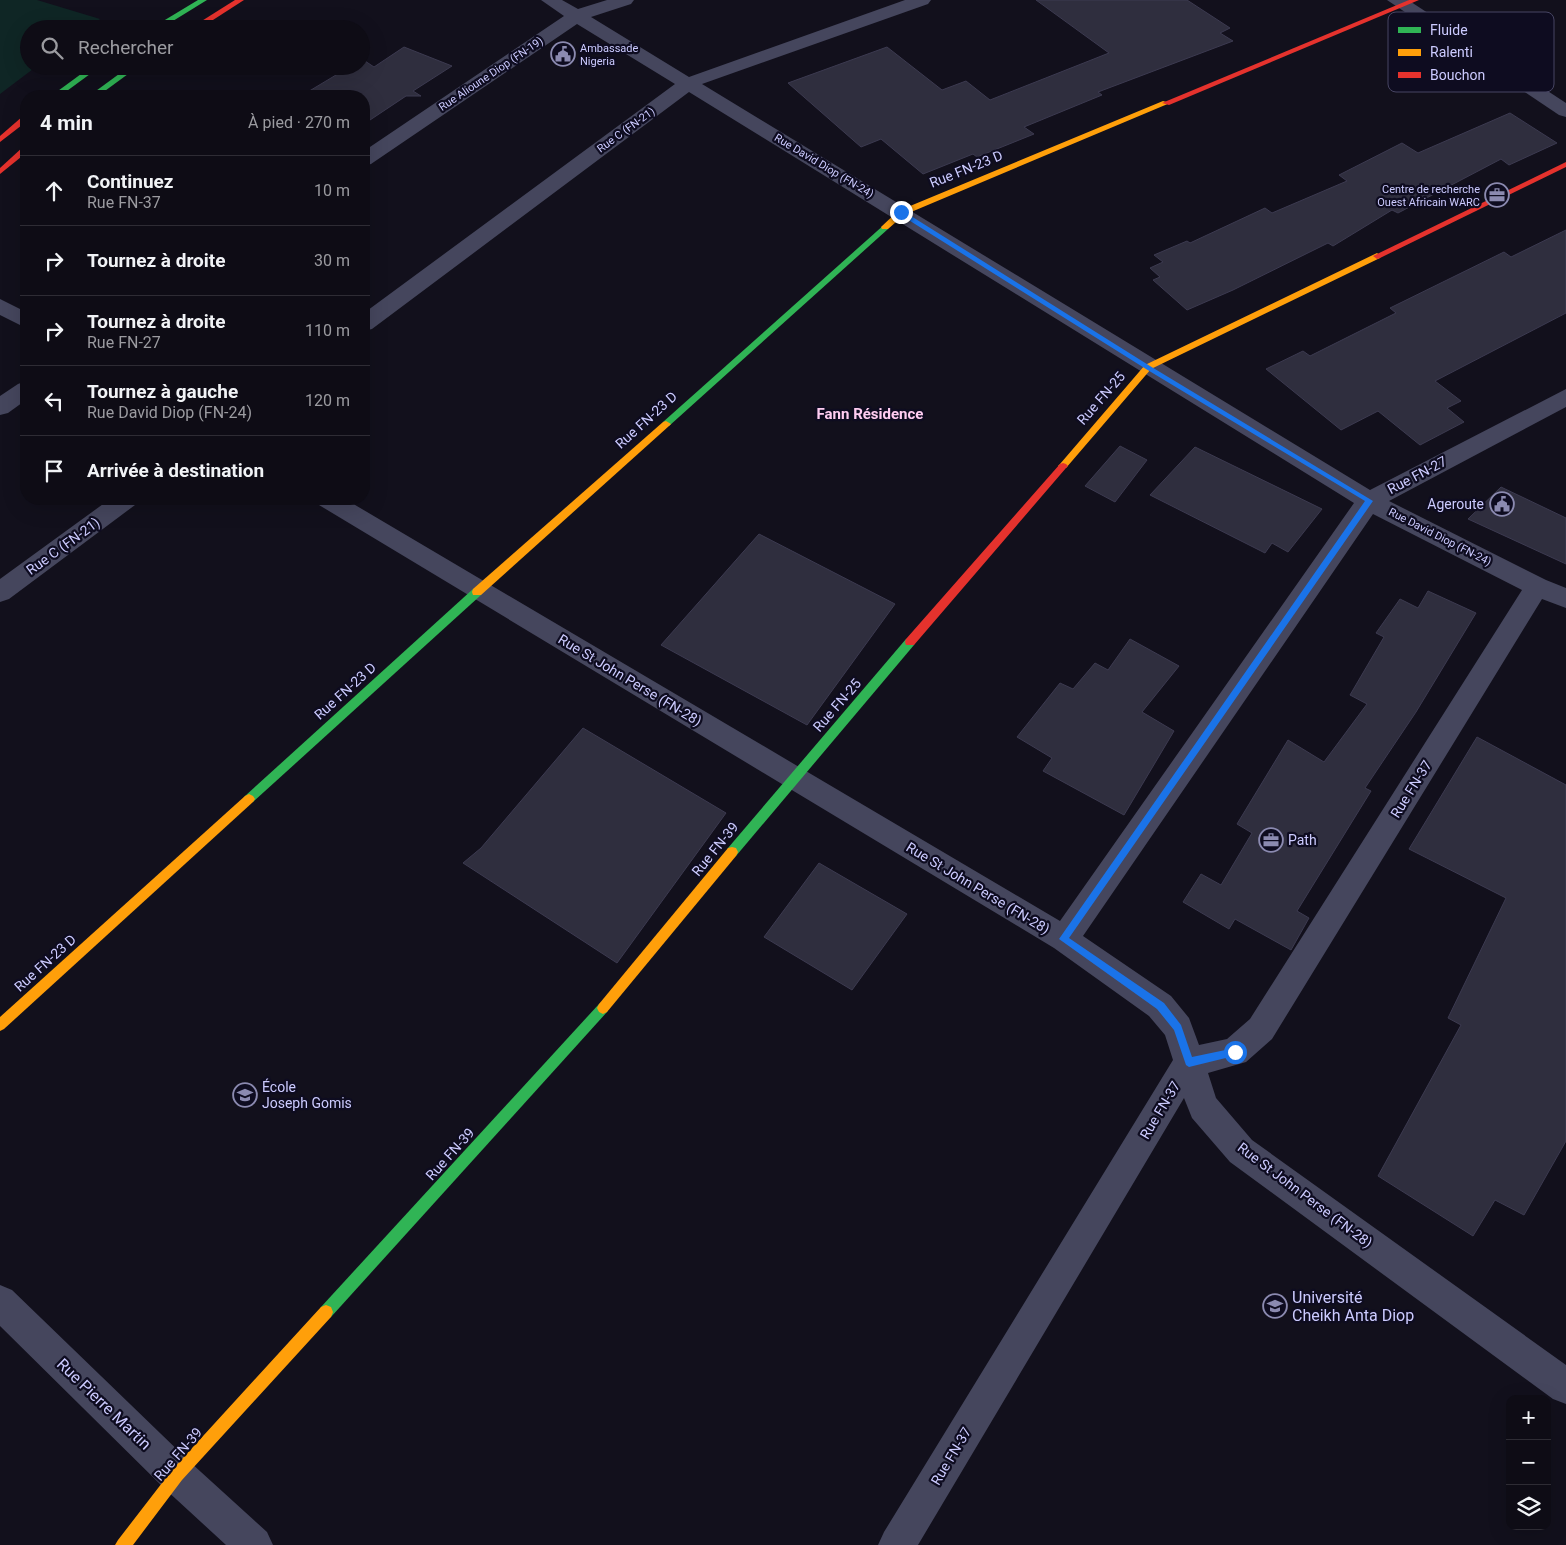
<!DOCTYPE html>
<html lang="fr">
<meta charset="utf-8">
<style>
:root{--surface:#0e0c15;--page:#1c1a22;--text:#f1f3f6;--muted:#9b9ba0;--line:#2e2c34}
body{margin:0;font-family:Roboto,sans-serif;background:var(--page);color:var(--text)}
.controls{position:absolute;right:15px;bottom:15px;display:grid;overflow:hidden;border-radius:10px;box-shadow:0 5px 20px #0002}
.controls button{width:45px;height:45px;display:grid;place-items:center;padding:0;border:0;border-bottom:1px solid var(--line);background:var(--surface);color:var(--text);font:25px sans-serif}
.stop{position:absolute;width:15px;height:15px;margin:-11px;border:4px solid #1a73e8;border-radius:50%;background:#fff}
.stop.end{background:#1a73e8;border-color:#fff;box-shadow:0 1px 5px #0008}
.list{margin:0;padding:0;list-style:none}
h2{display:flex;justify-content:space-between;align-items:center;height:65px;margin:0;padding:0 20px;font-size:21px}
h2 small{font-size:16px;font-weight:400;color:var(--muted)}
.list li{display:grid;grid-template-columns:32px 1fr auto;gap:15px;align-items:center;box-sizing:border-box;height:70px;padding:0 20px;border-top:1px solid var(--line)}
.list b{display:block;font-size:19px;white-space:nowrap}
.list p{margin:0;font-size:16px;white-space:nowrap;color:var(--muted)}
.list em{font-size:16px;font-style:normal;color:var(--muted)}
.icon{flex:none;width:28px;height:28px;fill:none;stroke:currentColor;stroke-width:2;stroke-linecap:round;stroke-linejoin:round}
.map{position:relative;flex:none;width:1566px;height:1545px;overflow:hidden}
.search{position:absolute;background:var(--surface);box-shadow:0 5px 20px #0002;left:20px;top:20px;width:350px;height:55px;display:flex;align-items:center;gap:12px;box-sizing:border-box;padding:0 18px;border-radius:28px;color:var(--muted);font-size:19px}
.panel{position:absolute;background:var(--surface);box-shadow:0 5px 20px #0002;left:20px;top:90px;width:350px;height:415px;border-radius:20px}
.map>svg:first-child{display:block}
.green{fill:#0f2625}
.building{fill:#2f2e3e;stroke:#3c3a50}
.lines{fill:none;stroke-linecap:round;stroke-linejoin:round}
.street{fill:#45465d;fill-rule:evenodd}
.fast{fill:#30b455;fill-rule:evenodd}
.slow{fill:#ff9f0a;fill-rule:evenodd}
.jam{fill:#e5322d;fill-rule:evenodd}
.route{fill:#1a73e8}
.labels{text-anchor:middle;dominant-baseline:central;stroke-width:4.5;stroke-linejoin:round;paint-order:stroke}
.far-poi-label{font-size:11px;fill:#cccbff;stroke:#0e0c20;text-anchor:start}
.far-street-label{font-size:11px;fill:#cccbff;stroke:#0e0c20}
.street-label{font-size:14px;fill:#cccbff;stroke:#0e0c20}
.poi-label{font-size:14px;fill:#cccbff;stroke:#0e0c20;text-anchor:start}
.neighbourhood-label{font-size:15px;font-weight:bold;fill:#ffcdf1;stroke:#0e0c20}
.near-poi-label{font-size:16px;fill:#cccbff;stroke:#0e0c20;text-anchor:start}
.near-street-label{font-size:16px;fill:#cccbff;stroke:#0e0c20}
.key{fill:#0e0c20;stroke:#474563;stroke-width:1}
.key-label{font-size:14px;fill:#cccbff}
</style>
<div class="map">
<svg width="1566" height="1545" viewBox="0 0 1566 1545">
<rect width="100%" height="100%" fill="#12101c"/>
<polygon class="green" points="0,0 37,0 100,19 87,29 29,29 29,66 37,66 0,94"/>
<g class="building">
<polygon points="1036,0 1187,0 1230,28 1220,33 1233,41 1098,92 1102,95 1024,127 1034,134 977,157 973,154 923,174 881,139 861,147 788,83 887,47 942,90 966,81 990,100 1109,53"/>
<polygon points="404,47 452,66 413,91 421,96 406,96 364,124 364,96 301,96 351,66 361,66 362,59 374,67"/>
<polygon points="1510,113 1557,143 1509,165 1501,159 1398,213 1392,210 1333,246 1328,243 1233,290 1187,310 1153,280 1160,277 1150,268 1163,262 1154,255 1187,241 1190,243 1265,208 1272,213 1347,181 1339,175 1402,143 1418,153"/>
<polygon points="1566,230 1566,313 1435,381 1461,401 1447,408 1464,422 1420,445 1378,411 1341,430 1266,369 1303,351 1310,356 1396,313 1390,308 1504,252 1511,257"/>
<polygon points="1120,446 1147,460 1115,502 1085,486"/>
<polygon points="1195,447 1322,509 1288,552 1272,543 1265,553 1150,495"/>
<polygon points="1501,487 1566,518 1566,564 1468,519"/>
<polygon points="759,534 895,604 807,725 661,645"/>
<polygon points="1428,591 1476,613 1416,712 1365,788 1371,791 1297,911 1309,918 1291,950 1235,919 1229,929 1183,902 1201,874 1221,885 1252,833 1237,824 1288,740 1324,762 1367,704 1350,695 1384,637 1376,633 1400,599 1418,608"/>
<polygon points="1130,639 1179,666 1142,712 1174,731 1124,815 1043,771 1052,758 1017,737 1060,683 1073,689 1095,663 1108,670"/>
<polygon points="583,728 726,813 617,963 463,863 481,848"/>
<polygon points="1477,737 1566,785 1566,1141 1524,1215 1495,1200 1473,1236 1378,1176 1461,1025 1448,1018 1506,898 1409,849"/>
<polygon points="819,863 907,914 852,990 764,937"/>
</g>
<g class="lines">
<g class="street">
<path d="M541 0H562L578 9 607 0H634L631 4 591 17 689 77 905 0H931L928 4 702 84 1370 490 1566 389V407L1389 501 1546 580 1566 588V608L1542 599 1272 1039 1246 1062 1208 1073 1216 1098 1252 1140 1566 1365V1404L1553 1399 1230 1162 1192 1118 1184 1098 918 1545H878L884 1532 1173 1060 1165 1035 1149 1016 1054 948 319 505 315 499H345L1060 921 1354 503 689 92 372 329 364 331V313L675 84 577 24 371 164 364 166V151L564 16ZM1373 514 1522 590 1250 1019 1227 1039 1199 1045 1189 1018 1171 996 1083 936Z"/>
<polygon points="1387,0 1408,0 1566,103 1566,117 1559,115"/>
<polygon points="0,299 26,312 26,328 0,315"/>
<polygon points="26,381 26,400 8,413 0,415 0,396 18,384"/>
<polygon points="110,499 139,499 135,505 9,599 0,602 0,579"/>
<polygon points="0,1285 12,1290 190,1462 267,1532 273,1545 226,1545 164,1488 0,1326"/>
</g>
<g class="fast">
<polygon points="198,0 207,0 160,29 150,29"/>
<polygon points="92,66 101,66 60,96 51,96"/>
<polygon points="130,66 139,66 98,96 89,96"/>
<polygon points="885,224 888,225 888,229 669,426 663,426 663,422"/>
<polygon points="477,588 481,589 482,592 481,595 253,802 245,802 243,799 245,796 473,589"/>
<polygon points="910,638 915,642 914,645 736,856 732,857 728,856 726,852 728,848 906,639"/>
<polygon points="603,1002 607,1004 609,1008 607,1012 331,1317 326,1319 321,1317 319,1312 321,1307 599,1004"/>
</g>
<g class="slow">
<polygon points="1163,101 1170,103 904,215 888,229 882,229 881,227 898,211"/>
<polygon points="1377,253 1381,256 1380,258 1151,369 1066,468 1060,468 1058,466 1060,464 1145,365"/>
<polygon points="666,421 671,424 669,426 481,595 473,595 472,592 473,589 663,422"/>
<polygon points="249,794 253,796 255,799 253,802 4,1029 0,1031 0,1017 245,796"/>
<polygon points="732,847 736,848 738,852 736,856 607,1012 603,1014 599,1012 597,1008 599,1004 728,848"/>
<polygon points="326,1305 331,1307 333,1312 331,1317 182,1480 133,1545 115,1545 118,1540 172,1470 321,1307"/>
</g>
<g class="jam">
<polygon points="235,0 244,0 199,29 189,29"/>
<polygon points="1409,0 1419,0 1169,105 1162,103"/>
<polygon points="23,116 26,116 26,122 0,142 0,136"/>
<polygon points="23,147 26,147 26,153 0,174 0,168"/>
<polygon points="1566,162 1566,167 1380,258 1377,259 1373,256"/>
<polygon points="1063,463 1066,464 1068,466 1066,468 914,645 906,645 905,642 906,639 1060,464"/>
</g>
</g>
<polygon class="route" points="899,211 903,211 1150,366 1373,501 1069,938 1164,1003 1181,1025 1192,1057 1235,1048 1240,1052 1238,1055 1189,1067 1186,1065 1174,1030 1157,1009 1059,939 1365,501 1146,369 899,214"/>
<defs>
<g id="civic-ring" transform="scale(1.25)"><circle r="9.5" fill="#0e0c20" stroke="#8b8ab0" stroke-width="1.5"/><path d="M-.6-6.5H3V-4.5H.6V-3L4-1V1h2V6H-6V1h2V-1L-.6-3ZM-1.2 2.5V6h2.4V2.5Z" fill="#8b8ab0"/></g>
<g id="office-ring" transform="scale(1.25)"><circle r="9.5" fill="#0e0c20" stroke="#8b8ab0" stroke-width="1.5"/><path d="M-6-3h4V-5.5h4V-3h4V5H-6ZM-1-4.5V-3h2v-1.5ZM-6 0V1H6V0Z" fill="#8b8ab0"/></g>
<g id="school-ring" transform="scale(1.25)"><circle r="9.5" fill="#0e0c20" stroke="#8b8ab0" stroke-width="1.5"/><path d="M0-5L7-2L0 1L-7-2ZM-4 1L0 2.5L4 1V4Q0 6-4 4Z" fill="#8b8ab0"/></g>
<g id="university-ring" transform="scale(1.25)"><circle r="9.5" fill="#0e0c20" stroke="#8b8ab0" stroke-width="1.5"/><path d="M0-5L7-2L0 1L-7-2ZM-4 1L0 2.5L4 1V4Q0 6-4 4Z" fill="#8b8ab0"/></g>
</defs>
<g fill-rule="evenodd">
<use href="#civic-ring" x="563" y="54"/>
<use href="#office-ring" x="1497" y="195"/>
<use href="#civic-ring" x="1502" y="504"/>
<use href="#office-ring" x="1271" y="840"/>
<use href="#school-ring" x="245" y="1095"/>
<use href="#university-ring" x="1275" y="1306"/>
</g>
<g class="labels">
<g class="far-poi-label">
<text x="580" y="48">Ambassade<tspan x="580" dy="13">Nigeria</tspan></text>
<text x="1480" y="189" text-anchor="end">Centre de recherche<tspan x="1480" dy="13">Ouest Africain WARC</tspan></text>
</g>
<g class="far-street-label">
<text transform="translate(491 74) rotate(-34)">Rue Alioune Diop (FN-19)</text>
<text transform="translate(626 130) rotate(-36)">Rue C (FN-21)</text>
<text transform="translate(824 166) rotate(31)">Rue David Diop (FN-24)</text>
<text transform="translate(1440 537) rotate(27)">Rue David Diop (FN-24)</text>
</g>
<g class="street-label">
<text transform="translate(966 169) rotate(-22)">Rue FN-23 D</text>
<text transform="translate(1101 398) rotate(-49)">Rue FN-25</text>
<text transform="translate(646 420) rotate(-42)">Rue FN-23 D</text>
<text transform="translate(1417 475) rotate(-28)">Rue FN-27</text>
<text transform="translate(63 546) rotate(-36)">Rue C (FN-21)</text>
<text transform="translate(630 680) rotate(31)">Rue St John Perse (FN-28)</text>
<text transform="translate(345 691) rotate(-42)">Rue FN-23 D</text>
<text transform="translate(837 705) rotate(-49)">Rue FN-25</text>
<text transform="translate(1411 789) rotate(-58)">Rue FN-37</text>
<text transform="translate(715 849) rotate(-51)">Rue FN-39</text>
<text transform="translate(978 888) rotate(31)">Rue St John Perse (FN-28)</text>
<text transform="translate(45 963) rotate(-42)">Rue FN-23 D</text>
<text transform="translate(1160 1110) rotate(-59)">Rue FN-37</text>
<text transform="translate(450 1154) rotate(-48)">Rue FN-39</text>
<text transform="translate(1305 1195) rotate(37)">Rue St John Perse (FN-28)</text>
<text transform="translate(178 1454) rotate(-49)">Rue FN-39</text>
<text transform="translate(951 1456) rotate(-59)">Rue FN-37</text>
</g>
<g class="poi-label">
<text x="1484" y="504" text-anchor="end">Ageroute</text>
<text x="1288" y="840">Path</text>
<text x="262" y="1087">École<tspan x="262" dy="16">Joseph Gomis</tspan></text>
</g>
<g class="neighbourhood-label">
<text x="870" y="414">Fann Résidence</text>
</g>
<g class="near-poi-label">
<text x="1292" y="1297">Université<tspan x="1292" dy="18">Cheikh Anta Diop</tspan></text>
</g>
<g class="near-street-label">
<text transform="translate(104 1404) rotate(44)">Rue Pierre Martin</text>
</g>
</g>
<rect x="1388" y="12" width="166" height="80" rx="8" class="key"/>
<rect x="1398" y="27" width="23" height="6" fill="#30b455"/>
<rect x="1398" y="49" width="23" height="7" fill="#ff9f0a"/>
<rect x="1398" y="72" width="23" height="6" fill="#e5322d"/>
<g class="key-label">
<text x="1430" y="35">Fluide</text>
<text x="1430" y="57">Ralenti</text>
<text x="1430" y="80">Bouchon</text>
</g>
</svg>
<div class="controls">
<button>+</button>
<button>−</button>
<button><svg class="icon" aria-label="layers" viewBox="0 0 24 24"><path d="M12 4l9 5-9 5-9-5zM3 14l9 5 9-5"/></svg></button>
</div>
<div class="stop" style="left:1235px;top:1052px"></div>
<div class="stop end" style="left:901px;top:212px"></div>
<div class="search"><svg class="icon" aria-label="search" viewBox="0 0 24 24"><circle cx="10" cy="10" r="6"/><path d="M15 15l6 6"/></svg>Rechercher</div>
<section class="panel">
<h2>4 min<small>À pied · 270 m</small></h2>
<ul class="list">
<li><svg class="icon" aria-label="ahead" viewBox="0 0 24 24"><path d="M12 20V5M6 11l6-6 6 6"/></svg><div><b>Continuez</b><p>Rue FN-37</p></div><em>10 m</em></li>
<li><svg class="icon" aria-label="right" viewBox="0 0 24 24"><path d="M7 20v-9h11M14 6l5 5-5 5"/></svg><div><b>Tournez à droite</b></div><em>30 m</em></li>
<li><svg class="icon" aria-label="right" viewBox="0 0 24 24"><path d="M7 20v-9h11M14 6l5 5-5 5"/></svg><div><b>Tournez à droite</b><p>Rue FN-27</p></div><em>110 m</em></li>
<li><svg class="icon" aria-label="left" viewBox="0 0 24 24"><path d="M17 20v-9H6M10 6l-5 5 5 5"/></svg><div><b>Tournez à gauche</b><p>Rue David Diop (FN-24)</p></div><em>120 m</em></li>
<li><svg class="icon" aria-label="arrive" viewBox="0 0 24 24"><path d="M6 21V4h12l-3 4 3 4H6"/></svg><div><b>Arrivée à destination</b></div></li>
</ul>
</section>
</div>
